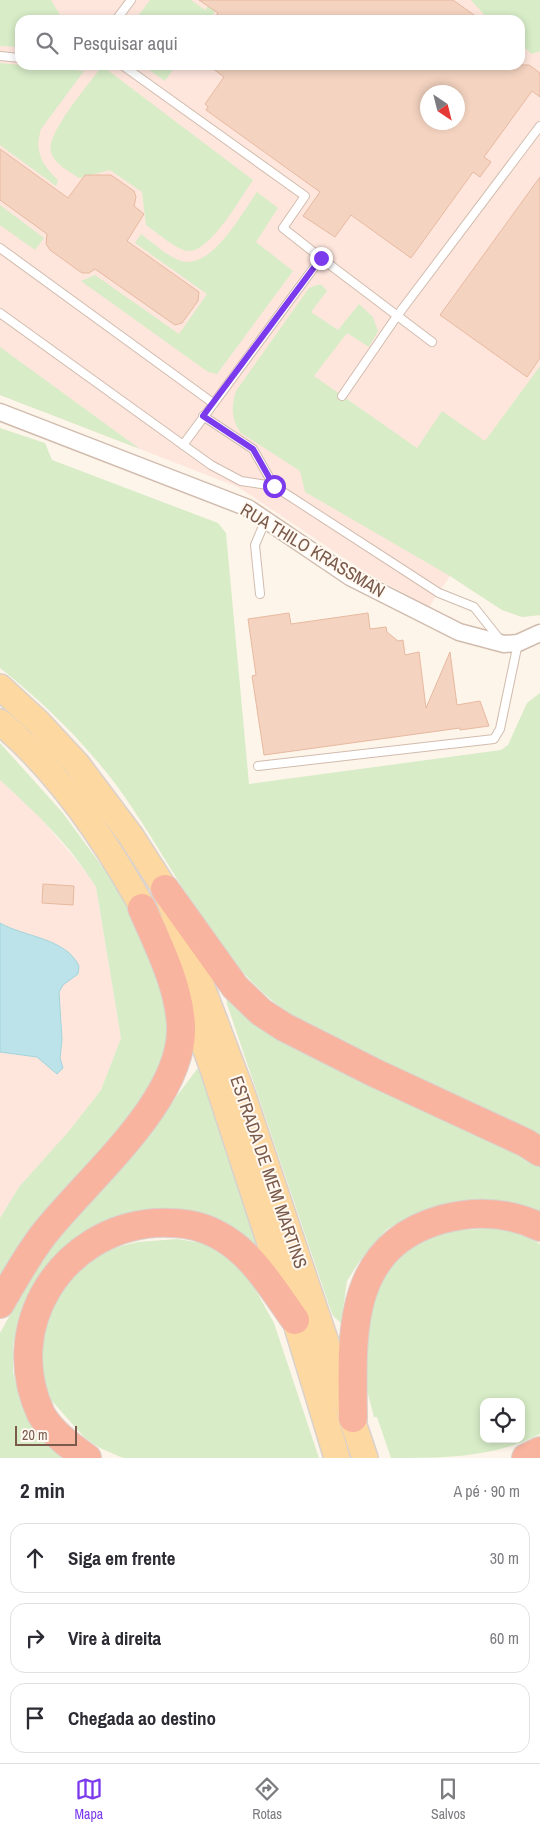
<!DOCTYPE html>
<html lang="pt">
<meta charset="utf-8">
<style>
:root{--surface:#fff;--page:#f2f2f3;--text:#2b2b33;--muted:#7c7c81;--line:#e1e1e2;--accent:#7c3aed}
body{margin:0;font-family:"Archivo Narrow",sans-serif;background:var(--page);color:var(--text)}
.controls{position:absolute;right:15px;bottom:15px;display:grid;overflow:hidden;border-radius:10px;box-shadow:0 2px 8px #0003}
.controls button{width:45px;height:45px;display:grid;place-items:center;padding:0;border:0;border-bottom:1px solid var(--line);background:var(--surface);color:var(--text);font:25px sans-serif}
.compass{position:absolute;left:420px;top:85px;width:45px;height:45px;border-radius:50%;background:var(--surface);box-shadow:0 2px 8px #0003;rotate:145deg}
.scale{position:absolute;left:15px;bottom:12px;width:62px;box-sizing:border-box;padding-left:5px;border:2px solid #7a5a4b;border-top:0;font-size:14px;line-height:18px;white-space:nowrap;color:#7a5a4b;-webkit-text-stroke:4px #fff9f1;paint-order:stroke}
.stop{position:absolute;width:15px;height:15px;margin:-11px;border:4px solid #7c3aed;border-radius:50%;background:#fff}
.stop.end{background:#7c3aed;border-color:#fff;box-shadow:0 1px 5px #0008}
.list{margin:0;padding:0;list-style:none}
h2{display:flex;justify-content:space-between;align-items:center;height:65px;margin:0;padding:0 20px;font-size:21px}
h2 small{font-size:16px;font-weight:400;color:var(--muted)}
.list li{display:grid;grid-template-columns:32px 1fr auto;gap:15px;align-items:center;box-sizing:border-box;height:70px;margin:0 10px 10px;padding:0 10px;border:1px solid var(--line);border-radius:15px}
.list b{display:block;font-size:19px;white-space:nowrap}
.list em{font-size:16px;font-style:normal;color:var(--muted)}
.icon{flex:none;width:28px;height:28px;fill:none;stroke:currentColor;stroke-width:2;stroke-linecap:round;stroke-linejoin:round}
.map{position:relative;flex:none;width:540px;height:1458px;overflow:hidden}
.search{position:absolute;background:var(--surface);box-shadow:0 2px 8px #0003;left:15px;right:15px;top:15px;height:55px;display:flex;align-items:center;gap:12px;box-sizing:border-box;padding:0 18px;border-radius:15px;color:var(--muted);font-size:19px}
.sheet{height:305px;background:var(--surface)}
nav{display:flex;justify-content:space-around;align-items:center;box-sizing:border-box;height:70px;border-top:1px solid var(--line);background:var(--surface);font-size:14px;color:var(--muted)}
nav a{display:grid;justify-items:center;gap:2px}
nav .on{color:var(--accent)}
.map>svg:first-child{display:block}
.commercial{fill:#fee6dd;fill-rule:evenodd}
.green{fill:#d7ecc7;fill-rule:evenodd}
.water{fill:#bce3e9;stroke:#a2d4db}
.building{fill:#f4d3c0;stroke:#e7b9a0;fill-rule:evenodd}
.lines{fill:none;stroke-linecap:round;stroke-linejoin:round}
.lane-casing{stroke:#d1bcae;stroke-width:10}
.street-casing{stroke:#d1bcae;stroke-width:19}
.primary-casing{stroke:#dad1cd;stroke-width:28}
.highway-casing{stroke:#dad1cd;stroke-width:30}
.lane{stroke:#fff;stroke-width:8}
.street{stroke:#fff;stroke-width:16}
.primary{stroke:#fdd8a1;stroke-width:25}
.highway{stroke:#f9b49f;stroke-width:28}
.route{stroke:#7c3aed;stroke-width:6}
.labels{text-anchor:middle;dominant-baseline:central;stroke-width:4;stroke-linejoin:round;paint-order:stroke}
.street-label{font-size:18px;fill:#7a5a4b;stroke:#fff9f1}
</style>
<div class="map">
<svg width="540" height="1458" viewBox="0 0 540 1458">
<rect width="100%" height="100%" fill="#fdf5ea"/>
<g class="commercial">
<path d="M0 0H540V615L522 617 502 610 450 576 429 607 365 572 238 487 0 395ZM20 20H520V65H20ZM428 92H458V122H428Z"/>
<polygon points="0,780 38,815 87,873 96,887 121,1038 101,1090 69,1131 19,1187 0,1218"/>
</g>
<g class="green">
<polygon points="0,0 51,0 63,20 20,20 20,47 0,46"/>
<polygon points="150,0 191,0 205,10 213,0 223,0 209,20 135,20"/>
<polygon points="471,0 540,0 540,51 532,54 520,44 520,20 489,20"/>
<path d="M0 63 84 71 41 129C34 151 42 165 58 180L56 186 0 145Z"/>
<polygon points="142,65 176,65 165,81"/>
<path d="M102 66 253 180C241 197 211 251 189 251 178 251 156 232 146 225L142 192 110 170 79 178C69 171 54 164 51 152 46 133 90 83 102 66Z"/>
<path d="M257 192 278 208 256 242 293 271 217 374 208 372 81 281 95 275 179 334 207 294 135 243 141 234C152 242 164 253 176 259 209 276 241 214 257 192Z"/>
<polygon points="0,205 44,238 35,250 0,225"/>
<path d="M317 285H322L327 291 311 312 338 330 359 304 373 317 378 331 369 347 347 333 314 376 417 448 442 411 485 441 540 366V615L522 617 502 610 450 576 305 492 300 471 241 433C231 419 231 407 236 391L309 288Z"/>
<polygon points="0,347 140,449 0,395"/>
<path d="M0 428 45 443 52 460 218 523 226 533 249 784 501 750 508 745 527 703 540 693V1137C491 1114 442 1090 393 1067 344 1044 290 1022 252 982 198 924 163 849 117 786 83 741 43 702 0 668Z"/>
<path d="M0 743 62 812 107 873 148 942 169 1011 164 1070 0 1285V1218L19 1187 69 1131 101 1090 121 1038 96 887C71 846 35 812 0 780Z"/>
<polygon points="226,991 540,1164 540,1212 532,1208 486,1199 409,1218 387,1229 359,1262 347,1281 341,1323 333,1316 329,1305 227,1004"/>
<polygon points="197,1069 203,1070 262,1249 243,1236 105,1222 71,1242 56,1254 25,1300 18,1319 13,1345 13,1372 22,1407 40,1436 66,1458 0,1458 0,1333 43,1256 130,1159"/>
<path d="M493 1228 513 1230 540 1244V1434C494 1458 442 1458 391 1458L377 1417H374C371 1404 366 1390 365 1376 361 1331 371 1272 411 1245 435 1230 466 1230 493 1228ZM484 1402H521V1439H484Z"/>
<polygon points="177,1239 202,1243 220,1251 245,1271 274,1323 319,1458 123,1458 100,1448 85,1438 51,1400 39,1372 39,1333 60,1290 85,1262 104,1250 138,1242"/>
</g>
<path class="water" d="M0 923C24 937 66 938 79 966L78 974 63 985 59 992 62 1040 60 1058 63 1068 57 1074 37 1057 0 1052Z"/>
<g class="building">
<polygon points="199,0 453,0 481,20 213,20 218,13"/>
<path d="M208 65H529L540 73V97L532 91 484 157 491 162 480 177 473 172 411 258 351 215 335 237 303 216 320 192 206 110 208 107 205 104 224 77ZM428 92H458V122H428Z"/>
<polygon points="0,149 68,198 85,175 111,175 134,191 136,197 134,206 144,214 127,241 199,292 198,301 182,323 175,325 95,269 89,273 82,273 50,250 46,244 47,234 0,200"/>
<polygon points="540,177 540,358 527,377 440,315"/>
<polygon points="289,613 291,624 368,613 370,629 386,627 387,632 398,641 403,640 405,655 419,652 426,708 450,652 457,705 480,701 489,726 460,730 460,728 264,755 252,676 256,675 248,619"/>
<polygon points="43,884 74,886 73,905 42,903"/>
</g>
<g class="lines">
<g class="lane-casing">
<g id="lane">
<polyline points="116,20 131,0"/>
<polyline points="0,56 20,58"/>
<polyline points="122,65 305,196 283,228 321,258"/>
<polyline points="0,248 213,403"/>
<polyline points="0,313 211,465 241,481 274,486 439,593 474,607 501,641"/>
<polyline points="342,396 397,316 540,126"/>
<polyline points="203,416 253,449 274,486"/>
<polyline points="183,445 321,258 432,342"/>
<polyline points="260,594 255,545 266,519"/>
<polyline points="258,766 494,739 500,729 518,643"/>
</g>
</g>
<g class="street-casing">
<polyline id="street" points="0,412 248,508 350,577 459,632 504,644 518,643 540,633"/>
</g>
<g class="primary-casing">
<g id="primary">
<polyline points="0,687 38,722 77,764 131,836 165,889 242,1093 365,1458"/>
<path d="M0 722C64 776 113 851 152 925"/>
<polyline points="181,983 213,1069 295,1320 337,1458"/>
</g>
</g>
<g class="highway-casing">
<g id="highway">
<polyline points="165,889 235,987 261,1012 284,1027 375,1073 526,1143 540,1152"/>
<path d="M0 1304C14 1280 27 1256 44 1234 87 1179 184 1100 181 1026 179 985 158 945 142 908"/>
<path d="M353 1418C352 1336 345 1246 443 1219 477 1210 509 1212 540 1227"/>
<path d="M87 1458C70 1446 51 1432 41 1414 0 1326 62 1230 155 1223 179 1222 199 1224 220 1236 253 1254 274 1291 295 1320"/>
<polyline points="526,1458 540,1451"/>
</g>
</g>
<use href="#lane" class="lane"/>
<use href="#street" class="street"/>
<use href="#primary" class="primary"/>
<use href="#highway" class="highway"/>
</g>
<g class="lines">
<polyline class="route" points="274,486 253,449 203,416 321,258"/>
</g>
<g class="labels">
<g class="street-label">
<text transform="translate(313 550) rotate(31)">RUA THILO KRASSMAN</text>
<text transform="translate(269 1172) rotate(71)">ESTRADA DE MEM MARTINS</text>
</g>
</g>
</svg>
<div class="controls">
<button><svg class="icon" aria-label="locate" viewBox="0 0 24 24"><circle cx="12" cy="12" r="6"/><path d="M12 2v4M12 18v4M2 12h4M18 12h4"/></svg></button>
</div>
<svg class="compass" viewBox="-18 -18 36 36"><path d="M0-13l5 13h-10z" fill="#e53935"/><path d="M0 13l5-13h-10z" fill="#7c7c81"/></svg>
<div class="scale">20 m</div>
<div class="stop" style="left:274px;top:486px"></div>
<div class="stop end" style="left:321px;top:258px"></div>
<div class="search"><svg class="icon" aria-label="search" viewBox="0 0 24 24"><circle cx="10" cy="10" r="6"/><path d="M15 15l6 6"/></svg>Pesquisar aqui</div>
</div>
<section class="sheet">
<h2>2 min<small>A pé · 90 m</small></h2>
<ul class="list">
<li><svg class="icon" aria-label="ahead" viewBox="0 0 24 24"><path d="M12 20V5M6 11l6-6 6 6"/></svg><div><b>Siga em frente</b></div><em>30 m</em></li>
<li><svg class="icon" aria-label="right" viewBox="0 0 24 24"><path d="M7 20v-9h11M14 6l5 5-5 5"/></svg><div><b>Vire à direita</b></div><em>60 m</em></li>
<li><svg class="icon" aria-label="arrive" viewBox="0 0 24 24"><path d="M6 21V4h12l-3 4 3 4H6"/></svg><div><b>Chegada ao destino</b></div></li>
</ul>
</section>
<nav>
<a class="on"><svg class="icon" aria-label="map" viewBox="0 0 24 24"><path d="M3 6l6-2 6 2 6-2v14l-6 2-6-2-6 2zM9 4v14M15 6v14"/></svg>Mapa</a>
<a><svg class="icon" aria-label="directions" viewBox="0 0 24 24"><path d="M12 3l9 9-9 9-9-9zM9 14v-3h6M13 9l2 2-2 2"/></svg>Rotas</a>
<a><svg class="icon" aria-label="saved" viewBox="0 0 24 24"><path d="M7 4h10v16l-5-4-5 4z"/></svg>Salvos</a>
</nav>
